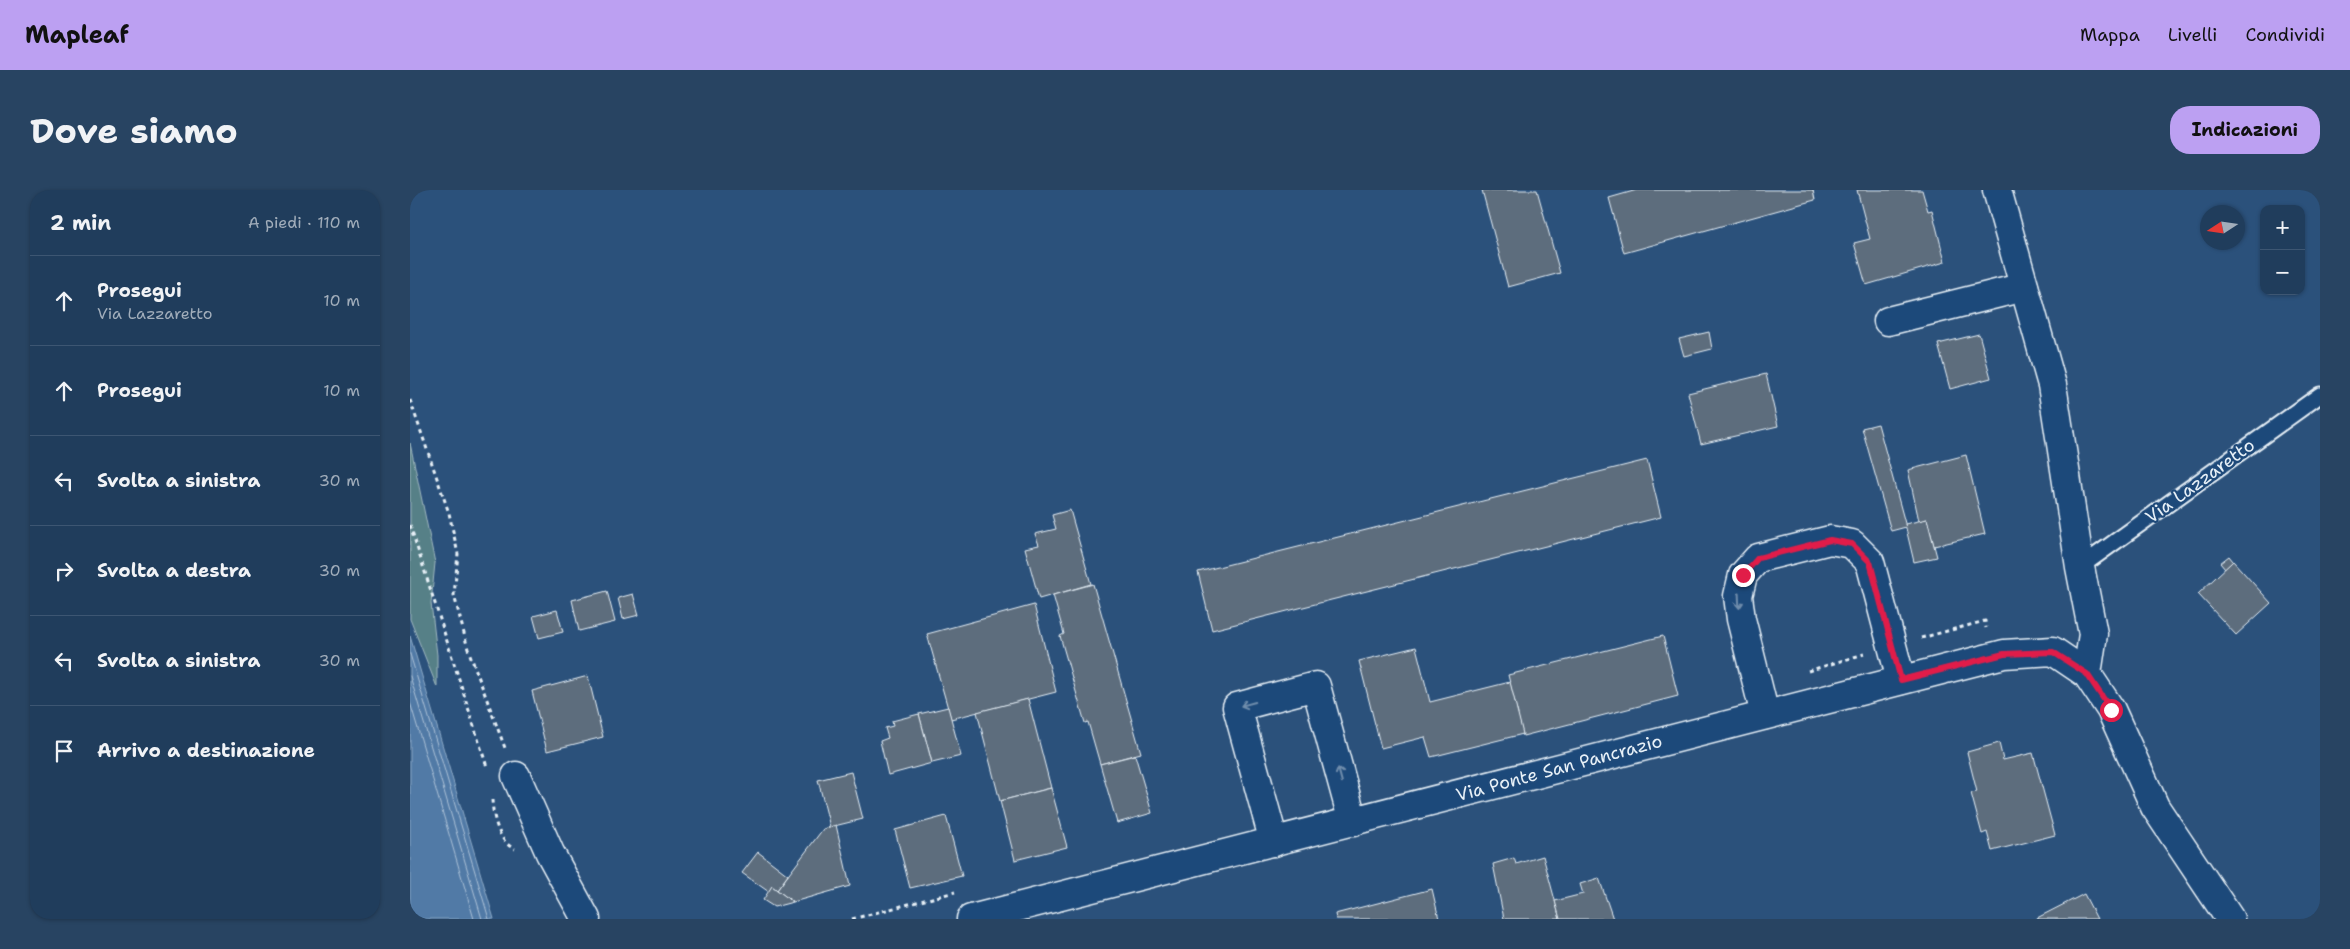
<!DOCTYPE html>
<html lang="it">
<meta charset="utf-8">
<style>
:root{--surface:#203d5c;--page:#284462;--text:#f1f3f6;--muted:#a2aebb;--line:#3d5672;--accent:#bca0f2}
body{margin:0;font-family:"Shantell Sans",sans-serif;background:var(--page);color:var(--text)}
.controls{position:absolute;right:15px;top:15px;display:grid;overflow:hidden;border-radius:10px;box-shadow:0 1px 4px #0004}
.controls button{width:45px;height:45px;display:grid;place-items:center;padding:0;border:0;border-bottom:1px solid var(--line);background:var(--surface);color:var(--text);font:25px sans-serif}
.compass{position:absolute;left:1790px;top:15px;width:45px;height:45px;border-radius:50%;background:var(--surface);box-shadow:0 1px 4px #0004;rotate:258deg}
.stop{position:absolute;width:15px;height:15px;margin:-11px;border:4px solid #e11d48;border-radius:50%;background:#fff}
.stop.end{background:#e11d48;border-color:#fff;box-shadow:0 1px 5px #0008}
.list{margin:0;padding:0;list-style:none}
h2{display:flex;justify-content:space-between;align-items:center;height:65px;margin:0;padding:0 20px;font-size:21px}
h2 small{font-size:16px;font-weight:400;color:var(--muted)}
.list li{display:grid;grid-template-columns:32px 1fr auto;gap:15px;align-items:center;box-sizing:border-box;height:90px;padding:0 20px;border-top:1px solid var(--line)}
.list b{display:block;font-size:19px;white-space:nowrap}
.list p{margin:0;font-size:16px;white-space:nowrap;color:var(--muted)}
.list em{font-size:16px;font-style:normal;color:var(--muted)}
.icon{flex:none;width:28px;height:28px;fill:none;stroke:currentColor;stroke-width:2;stroke-linecap:round;stroke-linejoin:round}
.map{position:relative;flex:none;width:1910px;height:729px;overflow:hidden;border-radius:20px}
header{display:flex;align-items:center;gap:30px;box-sizing:border-box;height:70px;padding:0 25px;background:var(--accent);color:#111}
header strong{font-size:24px}
nav{display:flex;gap:28px;margin-inline-start:auto;font-size:18px}
.intro{display:flex;align-items:center;justify-content:space-between;box-sizing:border-box;height:120px;padding:0 30px}
h1{margin:0;font-size:35px}
.button{padding:12px 22px;border-radius:20px;background:var(--accent);color:#111;font-size:18px;font-weight:700}
main{display:flex;gap:30px;padding:0 30px}
aside{flex:1;background:var(--surface);border-radius:20px;box-shadow:0 1px 4px #0004}
.map>svg:first-child{display:block}
.green{fill:#578087;stroke:#a0b8c0}
.water{fill:#517aa6;stroke:#8daac7}
.lines{fill:none;stroke-linecap:round;stroke-linejoin:round}
.shore{stroke:#acc1d7;stroke-width:1}
.building{fill:#5d6d7d;stroke:#e8f1f8}
.service-casing{stroke:#e8f1f8;stroke-width:19}
.minor-casing{stroke:#e8f1f8;stroke-width:31}
.path{stroke:#e8f1f8;stroke-width:3;stroke-dasharray:4 4;stroke-linecap:butt}
.service{stroke:#1f4a7a;stroke-width:15}
.minor{stroke:#1f4a7a;stroke-width:28}
.oneway{stroke:#6f8dac}
.route{stroke:#e11d48;stroke-width:6}
.labels{text-anchor:middle;dominant-baseline:central;stroke-width:4.5;stroke-linejoin:round;paint-order:stroke}
.street-label{font-size:18px;fill:#e8f1f8;stroke:#1f4a7a}
</style>
<header>
<strong>Mapleaf</strong>
<nav><a>Mappa</a><a>Livelli</a><a>Condividi</a></nav>
</header>
<div class="intro"><h1>Dove siamo</h1><a class="button">Indicazioni</a></div>
<main>
<aside>
<h2>2 min<small>A piedi · 110 m</small></h2>
<ul class="list">
<li><svg class="icon" aria-label="ahead" viewBox="0 0 24 24"><path d="M12 20V5M6 11l6-6 6 6"/></svg><div><b>Prosegui</b><p>Via Lazzaretto</p></div><em>10 m</em></li>
<li><svg class="icon" aria-label="ahead" viewBox="0 0 24 24"><path d="M12 20V5M6 11l6-6 6 6"/></svg><div><b>Prosegui</b></div><em>10 m</em></li>
<li><svg class="icon" aria-label="left" viewBox="0 0 24 24"><path d="M17 20v-9H6M10 6l-5 5 5 5"/></svg><div><b>Svolta a sinistra</b></div><em>30 m</em></li>
<li><svg class="icon" aria-label="right" viewBox="0 0 24 24"><path d="M7 20v-9h11M14 6l5 5-5 5"/></svg><div><b>Svolta a destra</b></div><em>30 m</em></li>
<li><svg class="icon" aria-label="left" viewBox="0 0 24 24"><path d="M17 20v-9H6M10 6l-5 5 5 5"/></svg><div><b>Svolta a sinistra</b></div><em>30 m</em></li>
<li><svg class="icon" aria-label="arrive" viewBox="0 0 24 24"><path d="M6 21V4h12l-3 4 3 4H6"/></svg><div><b>Arrivo a destinazione</b></div></li>
</ul>
</aside>
<div class="map">
<svg width="1910" height="729" viewBox="0 0 1910 729">
<rect width="100%" height="100%" fill="#2b517b"/>
<filter id="ink" filterUnits="userSpaceOnUse"><feTurbulence type="fractalNoise" baseFrequency=".02" numOctaves="2"/><feDisplacementMap in="SourceGraphic" scale="10" xChannelSelector="R" yChannelSelector="G"/><feConvolveMatrix kernelMatrix="1 2 1 2 8 2 1 2 1" color-interpolation-filters="sRGB"/></filter>
<g filter="url(#ink)">
<polygon class="green" points="0,253 25,373 21,413 27,465 27,497 0,429"/>
<polygon class="water" points="0,446 84,729 0,729"/>
<g class="lines">
<g class="shore">
<polyline points="0,464 79,729"/>
<polyline points="0,486 72,729"/>
<polyline points="0,512 64,729"/>
</g>
</g>
<g class="building">
<polygon points="1072,0 1127,0 1150,83 1098,97"/>
<polygon points="1227,0 1403,0 1405,10 1214,63 1199,8"/>
<polygon points="1447,0 1512,0 1518,21 1522,20 1535,72 1456,95 1444,53 1460,49"/>
<polygon points="1299,142 1302,159 1274,166 1269,149"/>
<polygon points="1569,144 1581,188 1540,199 1528,154"/>
<polygon points="1356,184 1368,236 1291,254 1278,203"/>
<polygon points="1468,234 1496,337 1481,341 1452,238"/>
<polygon points="1556,265 1575,344 1524,356 1517,329 1509,331 1498,280"/>
<polygon points="1237,270 1251,327 802,440 788,382"/>
<polygon points="660,320 681,394 629,409 615,358 629,355 625,344 646,339 642,325"/>
<polygon points="1517,329 1527,367 1504,372 1495,334"/>
<polygon points="1819,366 1823,371 1815,379 1810,373"/>
<polygon points="1823,371 1861,413 1826,445 1788,404"/>
<polygon points="683,394 731,563 690,574 678,532 675,533 650,446 654,444 643,405"/>
<polygon points="197,401 205,432 169,441 162,410"/>
<polygon points="223,404 229,425 213,429 208,408"/>
<polygon points="624,415 646,502 541,529 517,444"/>
<polygon points="147,420 153,442 129,448 123,426"/>
<polygon points="1253,446 1268,506 1113,546 1098,485"/>
<polygon points="1006,457 1020,512 1100,492 1113,544 1021,567 1015,547 971,558 949,471"/>
<polygon points="178,486 193,547 137,561 122,501"/>
<polygon points="618,509 641,598 590,611 567,522"/>
<polygon points="538,517 551,566 522,573 509,524"/>
<polygon points="509,524 522,573 478,585 470,551 478,548 475,538 483,536 482,531"/>
<polygon points="1589,553 1593,570 1623,563 1645,645 1582,661 1577,642 1572,644 1561,603 1567,602 1557,562"/>
<polygon points="725,565 742,623 707,633 690,574"/>
<polygon points="441,582 453,629 420,637 408,590"/>
<polygon points="641,598 657,657 605,670 590,611"/>
<polygon points="536,626 552,686 500,698 485,640"/>
<polygon points="426,635 440,696 383,712 367,700 413,639"/>
<polygon points="348,662 378,685 367,700 362,696 359,702 332,683"/>
<polygon points="1133,666 1150,729 1094,729 1083,674 1104,668 1106,674"/>
<polygon points="1189,688 1203,729 1150,729 1145,711 1173,704 1170,694"/>
<polygon points="362,696 367,700 383,712 364,717 353,710"/>
<polygon points="1022,699 1029,729 926,729 925,724"/>
<polygon points="1674,704 1687,729 1627,729 1627,728"/>
</g>
<g class="lines">
<g class="service-casing">
<polyline id="service" points="1670,377 1910,205"/>
</g>
<g class="minor-casing">
<g id="minor">
<polyline points="1587,0 1642,195 1670,377 1683,444 1677,484 1701,520 1745,617 1820,729"/>
<polyline points="1478,131 1614,97"/>
<polyline points="1355,525 1331,429 1328,406 1333,385 1348,368 1420,350 1442,354 1460,372 1491,490"/>
<polyline points="106,586 140,663 176,729"/>
<polyline points="864,652 827,517 906,496 943,632"/>
<polyline points="561,729 1594,464 1643,461 1677,484"/>
</g>
</g>
<g class="path">
<polyline points="0,210 39,323 48,364 44,405 58,459 95,558"/>
<polyline points="0,335 77,577"/>
<polyline points="1511,448 1575,431 1576,438"/>
<polyline points="1398,481 1454,464"/>
<path d="M82 610C83 626 88 652 105 659"/>
<polyline points="442,729 545,702"/>
</g>
<use href="#service" class="service"/>
<use href="#minor" class="minor"/>
</g>
<defs><path id="oneway-shaft" d="M-6 0H5M1.5-3L5.5 0L1.5 3" fill="none" stroke-width="1.6" stroke-linecap="round" stroke-linejoin="round" transform="scale(1.25)"/></defs>
<g class="oneway">
<use href="#oneway-shaft" transform="translate(1329 411) rotate(87)"/>
<use href="#oneway-shaft" transform="translate(838 514) rotate(165)"/>
<use href="#oneway-shaft" transform="translate(930 585) rotate(-105)"/>
</g>
</g>
<g class="lines" filter="url(#ink)">
<polyline class="route" points="1333,385 1348,368 1420,350 1442,354 1460,372 1491,490 1594,464 1643,462 1677,484 1701,520"/>
</g>
<g class="labels">
<g class="street-label">
<text transform="translate(1790 291) rotate(-36)">Via Lazzaretto</text>
<text transform="translate(1149 578) rotate(-15)">Via Ponte San Pancrazio</text>
</g>
</g>
</svg>
<div class="controls">
<button>+</button>
<button>−</button>
</div>
<svg class="compass" viewBox="-18 -18 36 36"><path d="M0-13l5 13h-10z" fill="#e53935"/><path d="M0 13l5-13h-10z" fill="#a2aebb"/></svg>
<div class="stop" style="left:1701px;top:520px"></div>
<div class="stop end" style="left:1333px;top:385px"></div>
</div>
</main>
